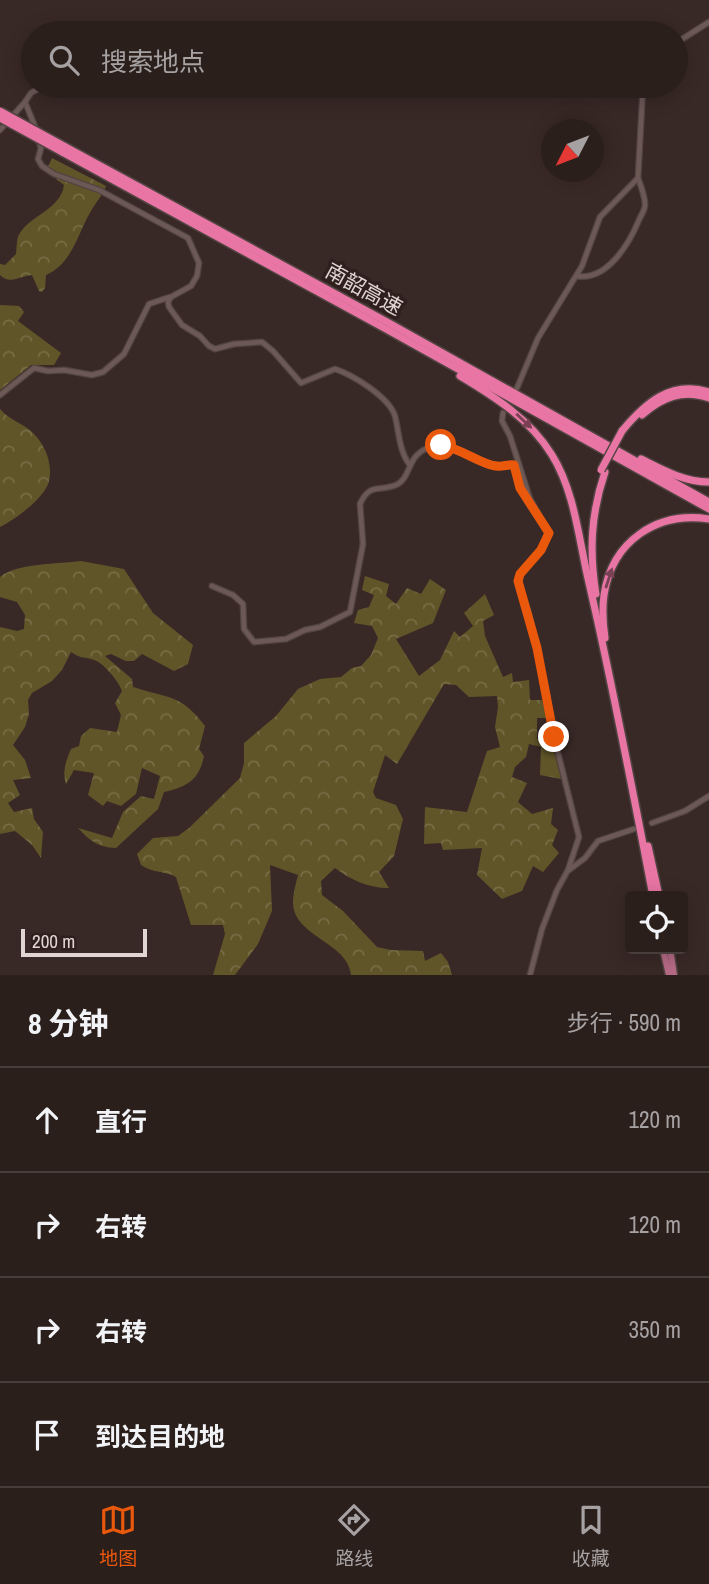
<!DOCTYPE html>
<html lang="zh">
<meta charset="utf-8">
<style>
:root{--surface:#2b1f1c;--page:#372c29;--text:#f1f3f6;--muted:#a6a2a3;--line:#473d3b;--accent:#ea580c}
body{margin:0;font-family:"Archivo Narrow","Noto Sans SC",sans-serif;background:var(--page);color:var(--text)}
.controls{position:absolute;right:21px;bottom:21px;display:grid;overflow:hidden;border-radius:7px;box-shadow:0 4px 18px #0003}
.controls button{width:63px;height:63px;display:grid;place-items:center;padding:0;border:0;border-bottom:2px solid var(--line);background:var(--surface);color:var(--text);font:35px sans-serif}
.compass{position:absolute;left:541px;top:119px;width:63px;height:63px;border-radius:50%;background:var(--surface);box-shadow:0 4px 18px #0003;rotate:228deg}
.scale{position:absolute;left:21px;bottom:18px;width:126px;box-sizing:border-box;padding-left:7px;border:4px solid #e0d5d3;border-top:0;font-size:19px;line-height:24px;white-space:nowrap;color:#e0d5d3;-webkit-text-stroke:5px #2f1f1d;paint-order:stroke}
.stop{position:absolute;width:21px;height:21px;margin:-16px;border:5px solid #ea580c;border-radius:50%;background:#fff}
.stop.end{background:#ea580c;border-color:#fff;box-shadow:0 2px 7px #0008}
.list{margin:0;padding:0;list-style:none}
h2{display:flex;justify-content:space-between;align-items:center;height:91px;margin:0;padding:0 28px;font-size:30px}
h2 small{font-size:23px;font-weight:400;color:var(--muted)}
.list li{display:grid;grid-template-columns:46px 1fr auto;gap:21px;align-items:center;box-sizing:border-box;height:105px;padding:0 28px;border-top:2px solid var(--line)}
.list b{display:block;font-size:26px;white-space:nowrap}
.list em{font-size:23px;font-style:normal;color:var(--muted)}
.icon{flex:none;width:38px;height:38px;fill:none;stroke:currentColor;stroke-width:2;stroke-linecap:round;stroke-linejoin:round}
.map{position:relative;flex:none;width:709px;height:975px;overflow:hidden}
.search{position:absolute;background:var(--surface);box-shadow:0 4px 18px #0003;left:21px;right:21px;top:21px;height:77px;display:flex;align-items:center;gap:18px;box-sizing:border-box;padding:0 24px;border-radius:38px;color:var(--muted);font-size:26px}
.sheet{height:511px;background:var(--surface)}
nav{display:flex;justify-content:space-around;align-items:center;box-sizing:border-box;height:98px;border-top:2px solid var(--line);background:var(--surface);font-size:19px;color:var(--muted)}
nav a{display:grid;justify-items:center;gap:4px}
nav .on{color:var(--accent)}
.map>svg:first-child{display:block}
.forest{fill:url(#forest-crowns)}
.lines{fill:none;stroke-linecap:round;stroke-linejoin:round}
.minor-casing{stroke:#524442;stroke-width:7}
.major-casing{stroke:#524442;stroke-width:9}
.highway-casing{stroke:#524442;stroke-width:10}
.minor{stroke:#6c5956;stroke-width:4.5}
.major{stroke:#b66a85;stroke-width:6}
.highway{stroke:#e875a4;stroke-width:7}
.highway-bridge-casing{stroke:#524442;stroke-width:10;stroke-linecap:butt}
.highway-bridge{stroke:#e875a4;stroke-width:7}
.oneway{fill:#794153}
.route{stroke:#ea580c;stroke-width:9}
.labels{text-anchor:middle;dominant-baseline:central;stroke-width:7;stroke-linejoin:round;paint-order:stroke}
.street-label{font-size:21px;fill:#e0d5d3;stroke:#2f1f1d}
</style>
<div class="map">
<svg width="709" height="975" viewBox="0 0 709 975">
<defs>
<pattern id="forest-crowns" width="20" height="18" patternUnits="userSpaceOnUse" patternTransform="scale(1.75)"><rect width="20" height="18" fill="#605528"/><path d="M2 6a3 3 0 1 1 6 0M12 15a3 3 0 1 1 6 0" fill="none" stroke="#766d46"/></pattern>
</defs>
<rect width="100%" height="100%" fill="#392926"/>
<g class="forest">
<path d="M52 158 106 186C102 196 96 202 91 211 77 234 73 263 46 275L45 288 42 292 39 291 32 275C20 276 10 285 0 275V264L5 265 16 254C17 248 16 238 20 233 31 215 61 209 64 185L46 171Z"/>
<polygon points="0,305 19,306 24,312 18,321 61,353 54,365 31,365 0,390"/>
<path d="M0 409C10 421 24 423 34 434 46 446 54 467 48 484 42 500 14 520 0 527Z"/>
<path d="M81 561 124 569 153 613 193 645 188 664 174 671 142 654 134 661H126L111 654 105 656 132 679 133 687C169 699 180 693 205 726L199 749 204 756C199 781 186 787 164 792L158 809 116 848C98 847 90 841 78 828L112 838 123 812 141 796 154 799 160 776 142 768 136 794 121 806 107 801 103 806 88 795 94 773 74 770 66 784C62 771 66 761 71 749L79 746 81 736 90 728 117 732 121 715 115 703 122 691C119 682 104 663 94 660 83 656 83 660 71 652L62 670 52 681 32 693 28 700 29 714 25 727 13 745 25 760 31 778 13 780 20 795 8 803 14 812 32 808 34 819 43 832 41 858 32 845 15 831 0 834V627L17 631 24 629 25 615 17 602 0 597V577C16 563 59 564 81 561Z"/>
<path d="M365 576 389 584 386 596 396 604 407 588 421 594 430 579 446 590 433 623 396 639 419 676 440 660 454 631 460 637 473 626 464 613 485 594 494 615 483 621 485 636 503 677 512 673 513 682 529 680 530 700H542L547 718H537V739L551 738 561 779 540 775 541 747 529 744 526 757 515 767 512 777 527 783 518 802 532 814 553 808 551 824 558 830 552 845 559 853 543 872 533 866 522 891 502 899 477 875 482 848 443 850 441 843 424 844 425 807 467 812 487 751 500 747 495 727 498 707 497 696 469 697 456 685 444 684 397 764 385 755 373 792 376 798 396 805 403 819 394 856 379 872 389 888C368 888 351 880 335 868L321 881 322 895 343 911 377 947 391 950 423 951 425 961 441 953 448 962 452 975H351C348 942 294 937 293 903 293 894 296 883 298 875L270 865 272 911 258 944 235 975H213L225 934 223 925H191L176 877C163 870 155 874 141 865L137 854 153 838 178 836 189 828 240 778 244 763V743L276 716 298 689 320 679 341 677 352 668 361 666 371 655 378 638 372 626 354 623 358 610 369 607 374 595 362 590Z"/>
</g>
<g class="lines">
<g class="minor-casing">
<g id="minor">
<polyline points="676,43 709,22"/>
<polyline points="109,87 109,86"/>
<polyline points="36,129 25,102 31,93 43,86"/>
<polyline points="0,130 25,102"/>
<path d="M39 141 41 148 38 159 42 166 54 174 99 190 188 238 199 263 197 276 191 286 171 297 168 302 169 307 182 325 200 336 209 346 215 349 234 344 262 342 273 351 301 383 335 369C353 375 389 397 395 416 399 432 399 450 409 464"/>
<path d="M577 276C607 281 629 244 639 220 641 215 645 210 645 205 645 196 641 186 638 178"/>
<polyline points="517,388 538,338 582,266 600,217 638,178 643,86"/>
<polyline points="0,395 34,368 48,371 64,370 92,375 103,372 124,354 149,304 170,297"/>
<polyline points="503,413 502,421 510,436 530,499 549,533 541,550 520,574 519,589 528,611 537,648 554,737 579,837 568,870 557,890 542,929 530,975"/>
<path d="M212 586 233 595 243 604 244 629 254 642 286 639 305 630 320 627 350 612 363 544 360 504C370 482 379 492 396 485 408 480 408 464 417 455 442 431 468 458 493 465 500 468 507 463 514 465L520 488 529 499"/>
<polyline points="652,823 685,811 709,796"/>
<polyline points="569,870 585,858 598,841 634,829"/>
</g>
</g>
<g class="major-casing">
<g id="major">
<polyline points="663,949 669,975"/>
<polyline points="670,949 674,975"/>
</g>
</g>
<g class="highway-casing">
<g id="highway">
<polyline points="64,146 389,323 709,502"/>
<polyline points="62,152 386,329 709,509"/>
<path d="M460 376C495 397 530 419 552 455 575 492 579 541 589 583 613 686 633 792 653 896"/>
<path d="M642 415C662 397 683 389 709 398"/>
<path d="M622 431C645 403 671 380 709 392"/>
<path d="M641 459C663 470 684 482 709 482"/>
<path d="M596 594C589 551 591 513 605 472"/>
<path d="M605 638C603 624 602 609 604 595 612 541 657 511 709 519"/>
<polyline points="648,846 659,896"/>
</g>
</g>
<use href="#minor" class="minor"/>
<use href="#major" class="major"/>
<use href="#highway" class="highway"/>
<g class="highway-bridge-casing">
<g id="highway-bridge">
<polyline points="0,111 64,146"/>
<polyline points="0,118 62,152"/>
<polyline points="601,470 622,431"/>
</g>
</g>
<use href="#highway-bridge" class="highway-bridge"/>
</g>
<defs><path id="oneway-solid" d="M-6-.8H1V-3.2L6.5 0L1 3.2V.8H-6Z" transform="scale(1.75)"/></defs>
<g class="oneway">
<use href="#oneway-solid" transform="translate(524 421) rotate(43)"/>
<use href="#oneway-solid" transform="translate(609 578) rotate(-72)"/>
</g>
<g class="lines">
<path class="route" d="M441 445C460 448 484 466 497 466 503 467 508 464 514 465L520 488 549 533 541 550 520 574 518 581 537 648 554 737"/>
</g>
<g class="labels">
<g class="street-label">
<text transform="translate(364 289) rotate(29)">南韶高速</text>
</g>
</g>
</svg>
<div class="controls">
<button><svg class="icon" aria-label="locate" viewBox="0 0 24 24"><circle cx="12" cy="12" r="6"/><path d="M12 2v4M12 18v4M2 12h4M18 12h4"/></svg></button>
</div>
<svg class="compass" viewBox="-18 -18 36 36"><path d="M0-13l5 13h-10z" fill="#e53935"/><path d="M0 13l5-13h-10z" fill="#a6a2a3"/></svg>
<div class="scale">200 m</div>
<div class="stop" style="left:441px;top:445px"></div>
<div class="stop end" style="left:554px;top:737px"></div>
<div class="search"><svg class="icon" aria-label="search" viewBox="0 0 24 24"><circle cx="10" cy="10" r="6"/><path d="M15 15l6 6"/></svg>搜索地点</div>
</div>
<section class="sheet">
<h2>8 分钟<small>步行 · 590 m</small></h2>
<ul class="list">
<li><svg class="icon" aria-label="ahead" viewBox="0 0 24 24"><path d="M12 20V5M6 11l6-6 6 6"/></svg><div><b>直行</b></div><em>120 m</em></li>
<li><svg class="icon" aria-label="right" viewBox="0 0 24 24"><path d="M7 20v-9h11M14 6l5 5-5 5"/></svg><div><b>右转</b></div><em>120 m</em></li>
<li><svg class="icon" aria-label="right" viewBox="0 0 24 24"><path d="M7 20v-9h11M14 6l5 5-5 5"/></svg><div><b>右转</b></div><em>350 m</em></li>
<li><svg class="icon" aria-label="arrive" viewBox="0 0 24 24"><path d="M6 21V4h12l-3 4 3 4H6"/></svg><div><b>到达目的地</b></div></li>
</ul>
</section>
<nav>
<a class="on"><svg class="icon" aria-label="map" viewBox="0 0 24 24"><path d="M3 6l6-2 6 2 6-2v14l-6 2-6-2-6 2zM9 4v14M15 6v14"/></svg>地图</a>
<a><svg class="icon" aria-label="directions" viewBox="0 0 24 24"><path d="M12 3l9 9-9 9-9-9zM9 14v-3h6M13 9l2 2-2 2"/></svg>路线</a>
<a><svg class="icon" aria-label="saved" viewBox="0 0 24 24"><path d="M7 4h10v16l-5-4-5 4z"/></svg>收藏</a>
</nav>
